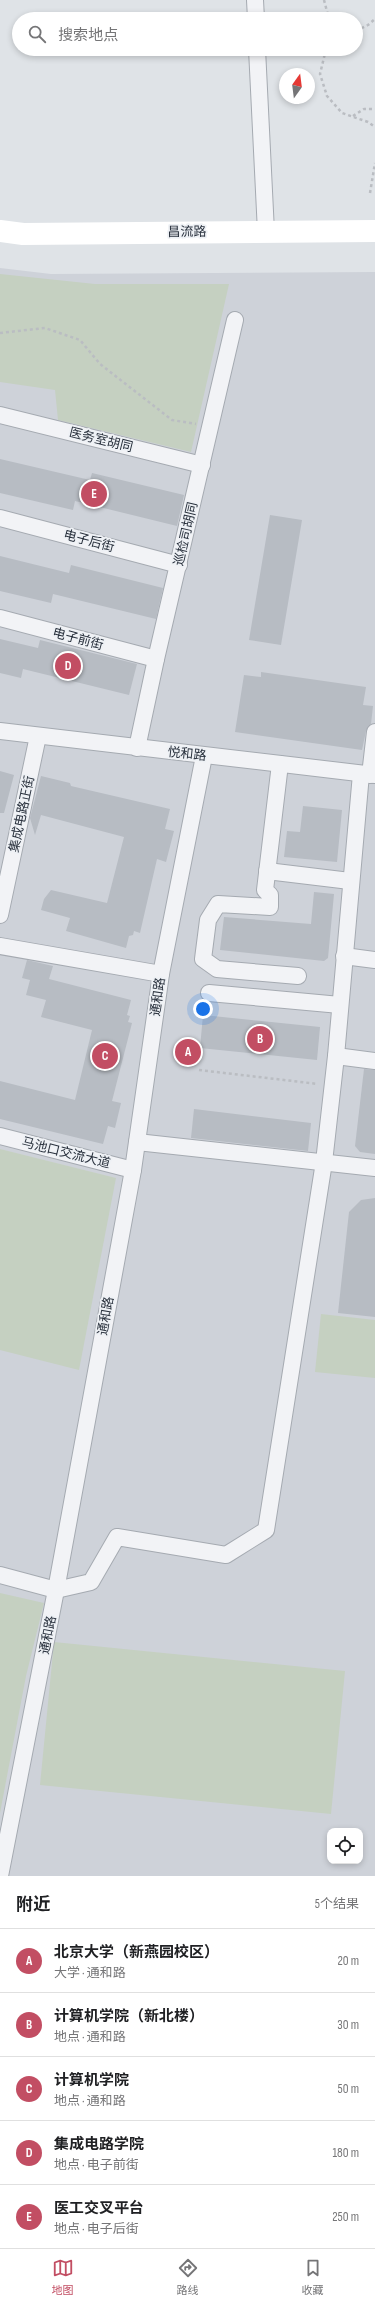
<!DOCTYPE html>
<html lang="zh">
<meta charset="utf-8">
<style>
:root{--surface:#fff;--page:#f6f6f6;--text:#202124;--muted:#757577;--line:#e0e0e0;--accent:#c24e63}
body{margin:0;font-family:"Sofia Sans Condensed","Noto Sans SC",sans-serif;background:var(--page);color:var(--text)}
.controls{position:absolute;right:12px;bottom:12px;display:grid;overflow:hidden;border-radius:8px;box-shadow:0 2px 6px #0003}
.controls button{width:36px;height:36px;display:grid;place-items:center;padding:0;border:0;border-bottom:1px solid var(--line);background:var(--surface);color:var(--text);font:20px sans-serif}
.compass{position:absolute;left:279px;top:68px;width:36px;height:36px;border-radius:50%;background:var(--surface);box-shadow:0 2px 6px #0003;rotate:14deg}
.you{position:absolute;left:203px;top:1009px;width:14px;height:14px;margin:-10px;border:3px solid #fff;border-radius:50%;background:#1a73e8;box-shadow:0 0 0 6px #1a73e833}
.badge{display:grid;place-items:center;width:26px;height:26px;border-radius:50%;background:var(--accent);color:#fff;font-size:13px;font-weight:700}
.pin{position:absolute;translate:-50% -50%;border:2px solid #fff;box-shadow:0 1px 4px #0006}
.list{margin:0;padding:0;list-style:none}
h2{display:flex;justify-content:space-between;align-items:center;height:52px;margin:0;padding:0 16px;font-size:17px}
h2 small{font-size:13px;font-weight:400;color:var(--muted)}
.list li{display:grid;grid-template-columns:26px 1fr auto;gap:12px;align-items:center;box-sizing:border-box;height:64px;padding:0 16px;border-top:1px solid var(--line)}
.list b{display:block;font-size:15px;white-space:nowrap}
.list p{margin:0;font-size:13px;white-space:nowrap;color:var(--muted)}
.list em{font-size:13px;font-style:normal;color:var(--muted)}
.icon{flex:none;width:22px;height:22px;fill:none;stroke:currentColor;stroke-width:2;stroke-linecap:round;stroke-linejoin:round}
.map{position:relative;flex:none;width:375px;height:1876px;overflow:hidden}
.search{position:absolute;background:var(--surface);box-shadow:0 2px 6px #0003;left:12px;right:12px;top:12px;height:44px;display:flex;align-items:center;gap:10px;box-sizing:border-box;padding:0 14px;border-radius:22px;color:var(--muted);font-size:15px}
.sheet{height:372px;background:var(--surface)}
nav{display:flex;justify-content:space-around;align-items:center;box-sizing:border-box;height:56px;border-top:1px solid var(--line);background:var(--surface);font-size:11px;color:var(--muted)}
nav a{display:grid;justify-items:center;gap:2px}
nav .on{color:var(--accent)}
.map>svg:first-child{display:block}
.built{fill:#ced2d9;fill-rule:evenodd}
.green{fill:#c5d0c1}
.building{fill:#b7bcc3}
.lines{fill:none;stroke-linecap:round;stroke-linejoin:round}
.street-casing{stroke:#a5aab1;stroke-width:18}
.path{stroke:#babdc2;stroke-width:2.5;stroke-dasharray:3 3;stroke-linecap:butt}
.street{stroke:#f2f3f6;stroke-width:16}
.secondary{stroke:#fff;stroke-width:22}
.labels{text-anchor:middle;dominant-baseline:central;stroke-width:3.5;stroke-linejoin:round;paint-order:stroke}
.street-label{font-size:13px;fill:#29313d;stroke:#eef1f5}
</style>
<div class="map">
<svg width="375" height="1876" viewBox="0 0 375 1876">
<rect width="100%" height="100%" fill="#dfe3e7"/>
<path class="built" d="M0 268 51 274 375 272V1876H0ZM330 1831H360V1861H330Z"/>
<g class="green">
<polygon points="0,274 95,284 229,284 191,452 58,420 55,390 0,382"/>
<polygon points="0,1149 116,1178 79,1370 0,1350"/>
<polygon points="321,1314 375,1320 375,1378 315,1372"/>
<polygon points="0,1593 44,1603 26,1676 0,1813"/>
<polygon points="54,1642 345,1671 331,1814 40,1785"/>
</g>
<g class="building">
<polygon points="0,459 90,480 92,473 184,495 177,526 75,501 73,510 0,493"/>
<polygon points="270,515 302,520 281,645 249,640"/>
<polygon points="0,556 69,573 71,565 163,588 156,619 53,594 51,603 0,591"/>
<polygon points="0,639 38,648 40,640 137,664 129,695 23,669 21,678 0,673"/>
<polygon points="261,672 366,687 363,705 373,706 371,724 366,731 362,750 235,732 244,675 261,677"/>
<polygon points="0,771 14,775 4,813 0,813"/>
<polygon points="41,776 70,783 71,786 170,809 165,829 174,831 166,862 157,859 140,933 134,931 133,935 129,936 126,948 66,931 70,918 41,910 44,899 51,890 107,903 124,837 41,815 35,835 30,818"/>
<polygon points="303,806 342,810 337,862 284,857 287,831 300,832"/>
<polygon points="314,892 334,894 328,958 324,961 220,950 224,917 311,924"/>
<polygon points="27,960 53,966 49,979 131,1000 127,1015 130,1016 128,1022 132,1023 112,1101 121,1103 115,1128 108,1126 103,1144 0,1119 0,1081 75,1100 92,1030 41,1017 46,1000 26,995 30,980 22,978"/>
<polygon points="203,1015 320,1027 317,1060 200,1048"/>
<polygon points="364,1069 375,1070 375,1154 360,1152 355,1146"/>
<polygon points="194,1109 311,1123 308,1151 191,1138"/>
<polygon points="375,1198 375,1317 338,1313 349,1212 361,1200"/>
</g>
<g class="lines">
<g class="street-casing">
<g id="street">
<polyline points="255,0 256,19"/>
<polyline points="257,49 266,232"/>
<polyline points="0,415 202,465"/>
<polyline points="0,518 179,565"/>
<polyline points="0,618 156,659"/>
<polyline points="0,731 375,775"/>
<polyline points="137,748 156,659 235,320"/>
<polyline points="280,764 265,890 270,895 270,907 218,904 208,920 203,959 217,969 298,976"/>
<polyline points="370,775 375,732"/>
<polyline points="267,871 350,881"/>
<polyline points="0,915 38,736"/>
<polyline points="0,946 161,974"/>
<polyline points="344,956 375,960"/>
<polyline points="209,993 340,1005"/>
<polyline points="336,1056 375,1061"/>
<polyline points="0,1136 133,1170"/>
<polyline points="137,1142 375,1168"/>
<polyline points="0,1575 56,1590 91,1582 117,1537 226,1555 266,1530 324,1162 336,1056 361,774"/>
<polyline points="0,1876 56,1590 133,1170 161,974 204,756"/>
</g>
</g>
<g class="path">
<polyline points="324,0 329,19"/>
<polyline points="356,31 368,25 375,19"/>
<polyline points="326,49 320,74 327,96 342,113 368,122 375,127"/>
<polyline points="353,116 364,109 375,109"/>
<polyline points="370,193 375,163"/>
<polyline points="0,333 45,328 80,340 100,364 172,420 196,424"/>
<polyline points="199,1070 318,1084"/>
</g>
<use href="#street" class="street"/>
<polyline class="secondary" points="0,231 23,234 375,231"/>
</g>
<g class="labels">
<g class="street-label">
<text transform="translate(187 232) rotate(-1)">昌流路</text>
<text transform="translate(101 440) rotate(14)">医务室胡同</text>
<text transform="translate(186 534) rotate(-77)">巡检司胡同</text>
<text transform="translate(89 541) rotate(15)">电子后街</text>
<text transform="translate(78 639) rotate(15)">电子前街</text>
<text transform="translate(187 754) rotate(6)">悦和路</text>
<text transform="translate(22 814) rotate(-78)">集成电路正街</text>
<text transform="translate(158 997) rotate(-82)">通和路</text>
<text transform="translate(66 1153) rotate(14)">马池口交流大道</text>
<text transform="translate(106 1316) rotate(-80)">通和路</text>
<text transform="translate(48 1635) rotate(-79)">通和路</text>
</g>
</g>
</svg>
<div class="controls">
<button><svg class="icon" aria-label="locate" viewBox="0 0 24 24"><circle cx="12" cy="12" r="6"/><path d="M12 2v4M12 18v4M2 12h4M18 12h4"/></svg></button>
</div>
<svg class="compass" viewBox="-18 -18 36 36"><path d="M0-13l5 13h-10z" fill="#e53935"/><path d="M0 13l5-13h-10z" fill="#757577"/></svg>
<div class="you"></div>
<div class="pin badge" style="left:188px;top:1052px">A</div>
<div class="pin badge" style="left:260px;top:1039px">B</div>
<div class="pin badge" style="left:105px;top:1056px">C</div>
<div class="pin badge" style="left:68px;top:666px">D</div>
<div class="pin badge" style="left:94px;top:494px">E</div>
<div class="search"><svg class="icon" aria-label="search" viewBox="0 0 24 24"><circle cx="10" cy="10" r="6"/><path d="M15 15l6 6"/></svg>搜索地点</div>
</div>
<section class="sheet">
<h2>附近<small>5个结果</small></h2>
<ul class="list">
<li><span class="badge">A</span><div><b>北京大学（新燕园校区）</b><p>大学 · 通和路</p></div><em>20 m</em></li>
<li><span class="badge">B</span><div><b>计算机学院（新北楼）</b><p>地点 · 通和路</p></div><em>30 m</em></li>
<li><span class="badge">C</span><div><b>计算机学院</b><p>地点 · 通和路</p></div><em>50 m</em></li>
<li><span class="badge">D</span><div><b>集成电路学院</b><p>地点 · 电子前街</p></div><em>180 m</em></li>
<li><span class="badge">E</span><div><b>医工交叉平台</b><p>地点 · 电子后街</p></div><em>250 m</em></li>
</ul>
</section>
<nav>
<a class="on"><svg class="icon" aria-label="map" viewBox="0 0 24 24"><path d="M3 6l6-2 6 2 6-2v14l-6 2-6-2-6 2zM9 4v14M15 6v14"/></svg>地图</a>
<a><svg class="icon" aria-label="directions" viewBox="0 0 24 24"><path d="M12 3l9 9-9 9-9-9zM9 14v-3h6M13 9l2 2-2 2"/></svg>路线</a>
<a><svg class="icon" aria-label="saved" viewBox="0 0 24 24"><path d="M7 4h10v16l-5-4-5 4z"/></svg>收藏</a>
</nav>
